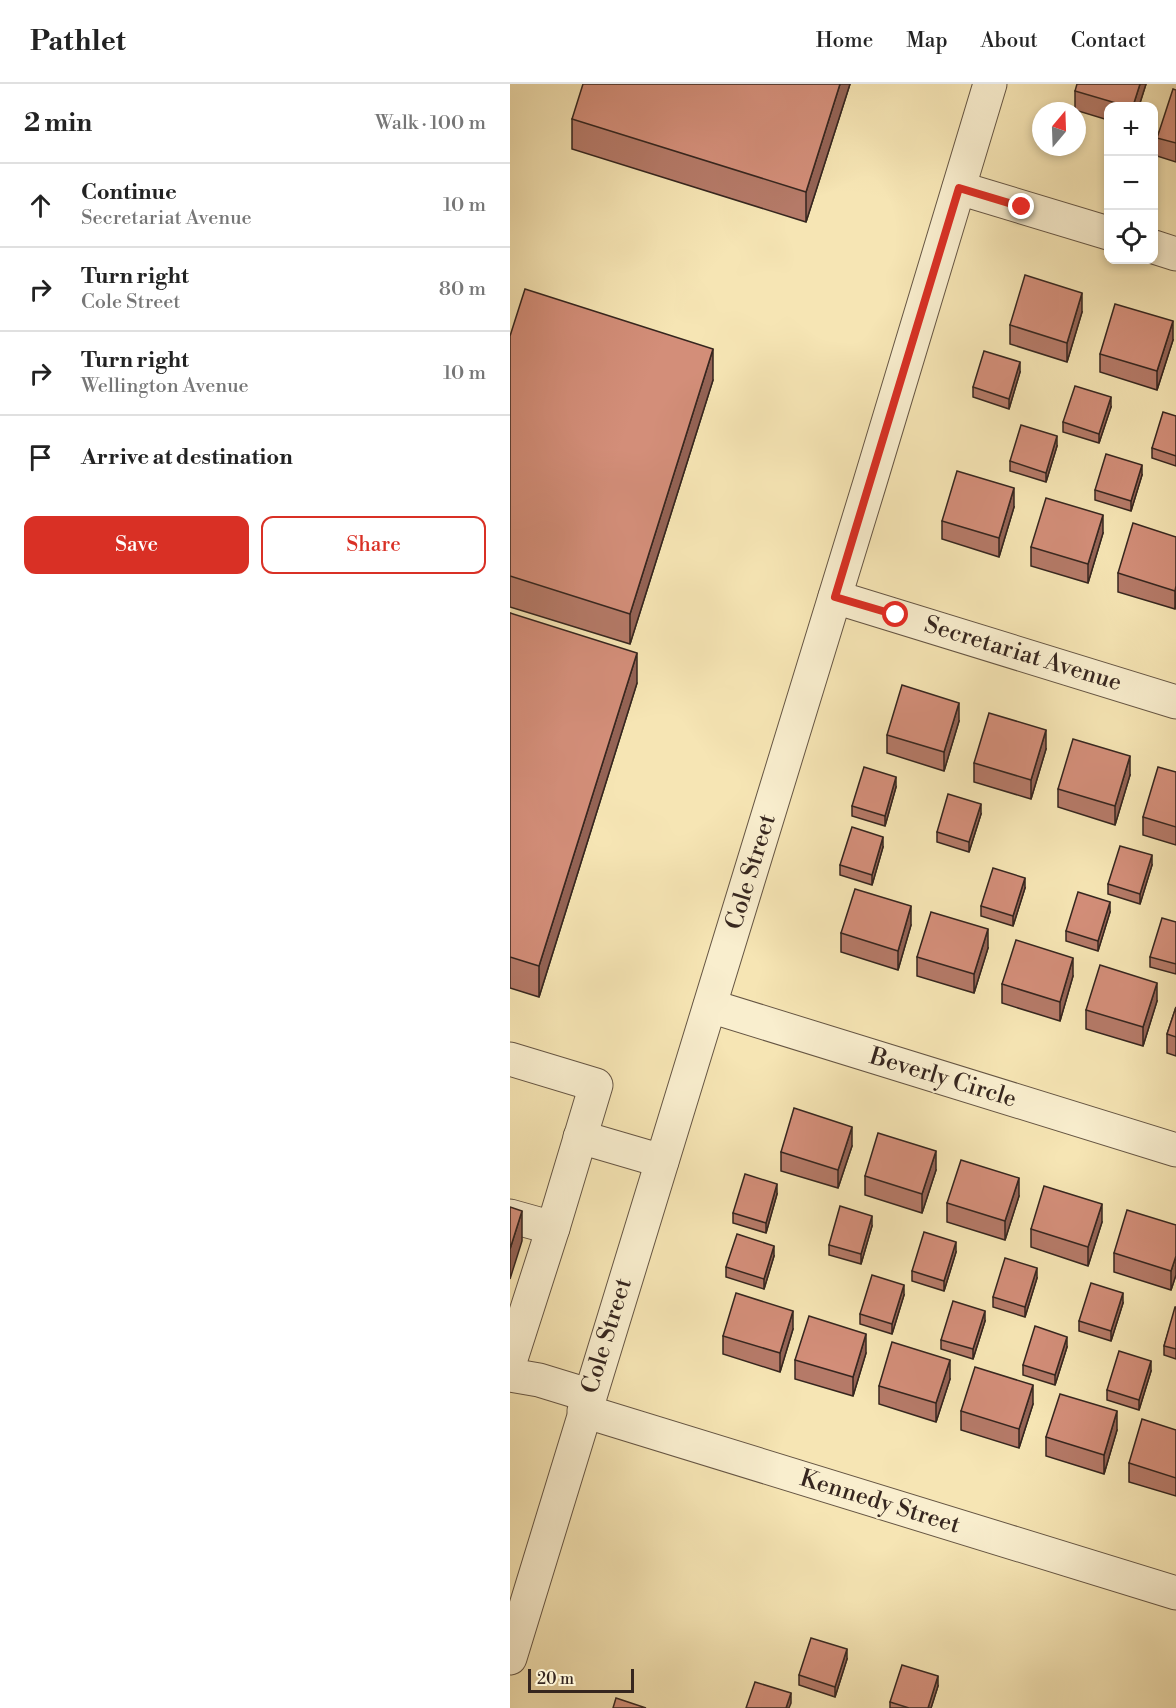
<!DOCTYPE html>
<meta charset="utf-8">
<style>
:root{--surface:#fff;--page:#f2f2f2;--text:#222;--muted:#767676;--line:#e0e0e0;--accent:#d93025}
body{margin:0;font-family:"Libre Bodoni",serif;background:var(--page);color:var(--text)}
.controls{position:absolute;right:18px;top:18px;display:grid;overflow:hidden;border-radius:12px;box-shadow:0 3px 9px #0003}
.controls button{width:54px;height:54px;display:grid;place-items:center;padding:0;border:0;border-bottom:2px solid var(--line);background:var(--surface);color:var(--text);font:30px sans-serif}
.compass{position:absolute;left:522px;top:18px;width:54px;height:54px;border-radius:50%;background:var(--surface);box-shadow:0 3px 9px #0003;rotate:19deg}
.scale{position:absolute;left:18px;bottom:15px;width:106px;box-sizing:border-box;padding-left:6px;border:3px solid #36261f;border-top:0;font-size:16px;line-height:21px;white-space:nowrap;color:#36261f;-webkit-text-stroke:4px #f9eece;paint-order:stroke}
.stop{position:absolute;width:18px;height:18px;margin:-14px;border:4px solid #d93025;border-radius:50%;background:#fff}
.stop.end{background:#d93025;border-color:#fff;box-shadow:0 2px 6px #0008}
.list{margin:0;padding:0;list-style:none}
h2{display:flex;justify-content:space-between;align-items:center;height:78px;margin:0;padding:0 24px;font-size:26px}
h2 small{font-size:20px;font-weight:400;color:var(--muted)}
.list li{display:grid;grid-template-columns:39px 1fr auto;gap:18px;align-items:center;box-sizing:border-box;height:84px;padding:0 24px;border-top:2px solid var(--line)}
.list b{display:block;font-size:22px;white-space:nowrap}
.list p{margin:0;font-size:20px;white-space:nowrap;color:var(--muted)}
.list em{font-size:20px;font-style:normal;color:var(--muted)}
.actions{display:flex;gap:12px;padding:18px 24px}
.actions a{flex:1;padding:14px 0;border:2px solid var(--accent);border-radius:12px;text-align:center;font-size:21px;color:var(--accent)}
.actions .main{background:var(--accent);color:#fff}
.icon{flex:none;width:33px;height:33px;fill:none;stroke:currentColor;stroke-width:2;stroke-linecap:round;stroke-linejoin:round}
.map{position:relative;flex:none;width:666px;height:1624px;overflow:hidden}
header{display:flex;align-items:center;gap:36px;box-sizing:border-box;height:84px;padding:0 30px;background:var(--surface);border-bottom:2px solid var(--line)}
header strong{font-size:28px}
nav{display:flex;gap:33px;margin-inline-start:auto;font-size:21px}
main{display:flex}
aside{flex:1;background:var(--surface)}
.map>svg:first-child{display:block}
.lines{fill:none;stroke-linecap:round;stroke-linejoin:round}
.minor-casing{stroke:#665644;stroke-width:35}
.minor{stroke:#f9eece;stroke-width:33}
.wall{fill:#b57a68;stroke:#36261f;stroke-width:1.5}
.shaded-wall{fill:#946355;stroke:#36261f;stroke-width:1.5}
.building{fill:#d38e79;stroke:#36261f;stroke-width:1.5}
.route{stroke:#d93025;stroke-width:8}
.labels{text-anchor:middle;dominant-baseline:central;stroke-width:4.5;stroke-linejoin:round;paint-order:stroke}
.street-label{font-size:24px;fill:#36261f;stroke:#f9eece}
</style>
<header>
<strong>Pathlet</strong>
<nav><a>Home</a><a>Map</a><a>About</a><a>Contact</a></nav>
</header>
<main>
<aside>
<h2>2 min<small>Walk · 100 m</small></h2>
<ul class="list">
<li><svg class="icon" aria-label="ahead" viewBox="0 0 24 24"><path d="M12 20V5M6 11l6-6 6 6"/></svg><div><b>Continue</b><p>Secretariat Avenue</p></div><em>10 m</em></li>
<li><svg class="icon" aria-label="right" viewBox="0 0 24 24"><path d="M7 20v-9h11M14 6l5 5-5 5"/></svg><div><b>Turn right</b><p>Cole Street</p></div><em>80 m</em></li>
<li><svg class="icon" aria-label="right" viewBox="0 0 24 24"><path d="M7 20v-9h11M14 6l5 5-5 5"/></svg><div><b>Turn right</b><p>Wellington Avenue</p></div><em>10 m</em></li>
<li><svg class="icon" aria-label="arrive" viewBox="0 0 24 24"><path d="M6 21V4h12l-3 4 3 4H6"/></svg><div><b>Arrive at destination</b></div></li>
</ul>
<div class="actions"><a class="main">Save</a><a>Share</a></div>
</aside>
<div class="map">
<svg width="666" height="1624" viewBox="0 0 666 1624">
<rect width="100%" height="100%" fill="#f6e5b4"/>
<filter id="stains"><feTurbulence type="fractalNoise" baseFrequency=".00333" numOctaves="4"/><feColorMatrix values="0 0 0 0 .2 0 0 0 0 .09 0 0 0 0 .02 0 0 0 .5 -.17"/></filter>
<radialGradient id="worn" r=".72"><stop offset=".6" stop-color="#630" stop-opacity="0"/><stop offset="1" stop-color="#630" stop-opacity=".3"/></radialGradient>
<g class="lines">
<g class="minor-casing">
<g id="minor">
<polyline points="449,104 598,149"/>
<polyline points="644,163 666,170"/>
<polyline points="325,513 666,618"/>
<polyline points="200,922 666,1066"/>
<polyline points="0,975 86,1001 43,1144"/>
<polyline points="70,1053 152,1077"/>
<polyline points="0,1132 43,1144 0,1278"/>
<polyline points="0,1291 29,1296 78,1311"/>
<polyline points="74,1327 666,1509"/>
<path d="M0 1574C157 1049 324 526 480 0"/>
</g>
</g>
<use href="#minor" class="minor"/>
</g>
<g class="wall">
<polygon points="340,0 296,138 62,65 62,35"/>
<polygon points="636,0 629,22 598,22 598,36 565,26 565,7"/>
<polygon points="666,6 666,78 647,72 647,54"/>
<polygon points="572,228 557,278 500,260 500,241"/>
<polygon points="0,252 203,296 120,560 0,523"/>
<polygon points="663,256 647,306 590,288 590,270"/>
<polygon points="510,288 499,325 463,313 463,303"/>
<polygon points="601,323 589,359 553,348 553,338"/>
<polygon points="666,332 666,382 642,374 642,364"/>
<polygon points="547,362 536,398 500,387 500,377"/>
<polygon points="632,391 621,427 585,416 585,406"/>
<polygon points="504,423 489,473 432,455 432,437"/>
<polygon points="593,449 578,499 521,482 521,463"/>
<polygon points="666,453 666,521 665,525 608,508 608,489"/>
<polygon points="0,529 127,599 29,913 0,904"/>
<polygon points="449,637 434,687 377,669 377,651"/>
<polygon points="536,665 521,715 464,698 464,679"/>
<polygon points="666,688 666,761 633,751 633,733"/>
<polygon points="620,691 605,741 548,723 548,705"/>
<polygon points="386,703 375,742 342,732 342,722"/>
<polygon points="471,730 459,768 427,758 427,748"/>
<polygon points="373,763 362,801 330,791 330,781"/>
<polygon points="642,781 630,820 598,810 598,800"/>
<polygon points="515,804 503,842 471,832 471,822"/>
<polygon points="600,828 588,867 556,857 556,847"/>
<polygon points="666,838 666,890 640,883 640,873"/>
<polygon points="401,841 388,886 331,868 331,849"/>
<polygon points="478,864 464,909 407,892 407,873"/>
<polygon points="563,892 550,937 492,919 492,900"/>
<polygon points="647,917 633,962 576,945 576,926"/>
<polygon points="666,923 666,972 657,969 657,950"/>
<polygon points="342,1062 328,1104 271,1087 271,1068"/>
<polygon points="426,1086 412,1129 355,1111 355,1092"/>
<polygon points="267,1110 256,1149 223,1139 223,1129"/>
<polygon points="509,1112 495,1156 437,1138 437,1119"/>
<polygon points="592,1138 578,1182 521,1163 521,1145"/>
<polygon points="666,1141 666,1191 661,1206 604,1188 604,1169"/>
<polygon points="362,1142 351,1180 319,1171 319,1161"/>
<polygon points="446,1168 434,1207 402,1197 402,1187"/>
<polygon points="264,1172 254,1205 216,1193 216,1183"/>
<polygon points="527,1194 515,1233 483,1223 483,1213"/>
<polygon points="394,1211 382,1250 350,1240 350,1230"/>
<polygon points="613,1219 601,1257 569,1247 569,1237"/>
<polygon points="666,1223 666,1275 654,1271 654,1262"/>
<polygon points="475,1237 463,1275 431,1265 431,1256"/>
<polygon points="283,1245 270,1288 213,1270 213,1252"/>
<polygon points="557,1263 545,1301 513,1291 513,1281"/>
<polygon points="356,1269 343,1312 285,1295 285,1276"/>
<polygon points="641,1287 629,1326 597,1316 597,1306"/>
<polygon points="440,1295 426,1338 369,1320 369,1302"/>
<polygon points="523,1320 509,1364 451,1346 451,1327"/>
<polygon points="607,1346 594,1390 536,1372 536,1353"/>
<polygon points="666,1346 666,1412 619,1398 619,1379"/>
<polygon points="337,1575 325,1613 289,1601 289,1591"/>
<polygon points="428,1602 421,1624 380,1624 380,1618"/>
</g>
<g class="shaded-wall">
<polygon points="330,0 340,0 296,138 296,108"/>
<polygon points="630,0 636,0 629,22 623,22"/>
<polygon points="572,209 572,228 557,278 557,259"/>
<polygon points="663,237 663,256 647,306 647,287"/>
<polygon points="203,265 203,296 120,560 120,530"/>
<polygon points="510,278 510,288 499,325 499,315"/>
<polygon points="601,313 601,323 589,359 589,350"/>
<polygon points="547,352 547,362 536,398 536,389"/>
<polygon points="632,381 632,391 621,427 621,417"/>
<polygon points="504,404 504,423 489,473 489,454"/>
<polygon points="593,431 593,449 578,499 578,480"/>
<polygon points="666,502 666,521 665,525 665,507"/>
<polygon points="127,569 127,599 29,913 29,882"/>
<polygon points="449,619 449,637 434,687 434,668"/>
<polygon points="536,646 536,665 521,715 521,696"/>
<polygon points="620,672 620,691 605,741 605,722"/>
<polygon points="386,693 386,703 375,742 375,732"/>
<polygon points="471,720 471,730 459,768 459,758"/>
<polygon points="373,753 373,763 362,801 362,791"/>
<polygon points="642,771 642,781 630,820 630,810"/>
<polygon points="515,794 515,804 503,842 503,832"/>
<polygon points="600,818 600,828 588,867 588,857"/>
<polygon points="401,822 401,841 388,886 388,867"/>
<polygon points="478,845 478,864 464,909 464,890"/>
<polygon points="563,874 563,892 550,937 550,918"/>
<polygon points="647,899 647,917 633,962 633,943"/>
<polygon points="342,1043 342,1062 328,1104 328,1086"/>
<polygon points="426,1067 426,1086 412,1129 412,1110"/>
<polygon points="509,1094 509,1112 495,1156 495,1137"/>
<polygon points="267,1100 267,1110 256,1149 256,1139"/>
<polygon points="592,1120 592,1138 578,1182 578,1163"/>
<polygon points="12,1127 12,1157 0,1195 0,1165"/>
<polygon points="362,1132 362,1142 351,1180 351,1170"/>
<polygon points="446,1158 446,1168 434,1207 434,1197"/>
<polygon points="264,1162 264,1172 254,1205 254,1195"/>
<polygon points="666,1172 666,1191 661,1206 661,1187"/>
<polygon points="527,1184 527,1194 515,1233 515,1223"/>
<polygon points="394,1201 394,1211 382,1250 382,1240"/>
<polygon points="613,1209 613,1219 601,1257 601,1247"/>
<polygon points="283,1227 283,1245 270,1288 270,1269"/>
<polygon points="475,1227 475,1237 463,1275 463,1265"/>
<polygon points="356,1250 356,1269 343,1312 343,1293"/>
<polygon points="557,1253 557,1263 545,1301 545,1291"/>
<polygon points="440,1276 440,1295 426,1338 426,1319"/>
<polygon points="641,1277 641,1287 629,1326 629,1316"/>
<polygon points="523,1301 523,1320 509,1364 509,1345"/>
<polygon points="607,1327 607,1346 594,1390 594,1371"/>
<polygon points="337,1565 337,1575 325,1613 325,1603"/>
<polygon points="428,1592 428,1602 421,1624 418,1624"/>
<polygon points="281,1609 281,1619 279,1624 276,1624"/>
</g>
<g class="building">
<polygon points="73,0 330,0 296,108 62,35"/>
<polygon points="567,0 630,0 623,22 616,22 565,7"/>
<polygon points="663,5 666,6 666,59 647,54"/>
<polygon points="515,191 572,209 557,259 500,241"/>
<polygon points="15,205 203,265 120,530 0,492 0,252"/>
<polygon points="605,220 663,237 647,287 590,270"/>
<polygon points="474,267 510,278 499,315 463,303"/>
<polygon points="565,302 601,313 589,350 553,338"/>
<polygon points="653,328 666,332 666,372 642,364"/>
<polygon points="511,341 547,352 536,389 500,377"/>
<polygon points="596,370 632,381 621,417 585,406"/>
<polygon points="447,387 504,404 489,454 432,437"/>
<polygon points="536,414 593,431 578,480 521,463"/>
<polygon points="623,439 666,453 666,502 665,507 608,489"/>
<polygon points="0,529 127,569 29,882 0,873"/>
<polygon points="392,601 449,619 434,668 377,651"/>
<polygon points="479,629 536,646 521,696 464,679"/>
<polygon points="563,655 620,672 605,722 548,705"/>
<polygon points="354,683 386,693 375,732 342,722"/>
<polygon points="648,683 666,688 666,743 633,733"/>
<polygon points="438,710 471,720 459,758 427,748"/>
<polygon points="342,743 373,753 362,791 330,781"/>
<polygon points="610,762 642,771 630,810 598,800"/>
<polygon points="483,784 515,794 503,832 471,822"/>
<polygon points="345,805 401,822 388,867 331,849"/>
<polygon points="568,808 600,818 588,857 556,847"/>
<polygon points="421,828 478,845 464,890 407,873"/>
<polygon points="652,834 666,838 666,880 640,873"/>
<polygon points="506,856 563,874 550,918 492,900"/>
<polygon points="590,881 647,899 633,943 576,926"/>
<polygon points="666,923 666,953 657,950"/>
<polygon points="284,1024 342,1043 328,1086 271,1068"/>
<polygon points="368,1049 426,1067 412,1110 355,1092"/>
<polygon points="451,1076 509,1094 495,1137 437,1119"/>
<polygon points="235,1090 267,1100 256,1139 223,1129"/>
<polygon points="534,1102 592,1120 578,1163 521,1145"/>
<polygon points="330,1122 362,1132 351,1170 319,1161"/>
<polygon points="0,1123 12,1127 0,1165"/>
<polygon points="617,1126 666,1141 666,1172 661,1187 604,1169"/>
<polygon points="414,1148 446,1158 434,1197 402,1187"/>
<polygon points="227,1150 264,1162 254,1195 216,1183"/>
<polygon points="495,1174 527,1184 515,1223 483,1213"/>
<polygon points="362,1191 394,1201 382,1240 350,1230"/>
<polygon points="581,1199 613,1209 601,1247 569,1237"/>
<polygon points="226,1209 283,1227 270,1269 213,1252"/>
<polygon points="443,1217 475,1227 463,1265 431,1256"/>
<polygon points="665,1223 666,1223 666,1265 654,1262"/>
<polygon points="299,1232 356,1250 343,1293 285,1276"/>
<polygon points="525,1242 557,1253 545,1291 513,1281"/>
<polygon points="382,1258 440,1276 426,1319 369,1302"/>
<polygon points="609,1267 641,1277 629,1316 597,1306"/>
<polygon points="465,1283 523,1301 509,1345 451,1327"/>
<polygon points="550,1310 607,1327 594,1371 536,1353"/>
<polygon points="632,1335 666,1346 666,1394 619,1379"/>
<polygon points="301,1554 337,1565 325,1603 289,1591"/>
<polygon points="392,1581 428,1592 418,1624 399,1624 380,1618"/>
<polygon points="245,1598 281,1609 276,1624 236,1624"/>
<polygon points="106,1614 136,1624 103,1624"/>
</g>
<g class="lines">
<polyline class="route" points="386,531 325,513 449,104 512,123"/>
</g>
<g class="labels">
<g class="street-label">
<text transform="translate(513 570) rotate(17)">Secretariat Avenue</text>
<text transform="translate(241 788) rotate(-73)">Cole Street</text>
<text transform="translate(433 994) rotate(17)">Beverly Circle</text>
<text transform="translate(97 1252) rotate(-73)">Cole Street</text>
<text transform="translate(370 1418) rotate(17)">Kennedy Street</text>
</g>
</g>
<rect width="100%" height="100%" filter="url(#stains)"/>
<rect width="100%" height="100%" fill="url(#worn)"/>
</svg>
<div class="controls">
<button>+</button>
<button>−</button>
<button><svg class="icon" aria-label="locate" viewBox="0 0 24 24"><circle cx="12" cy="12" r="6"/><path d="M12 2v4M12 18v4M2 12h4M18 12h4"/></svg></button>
</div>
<svg class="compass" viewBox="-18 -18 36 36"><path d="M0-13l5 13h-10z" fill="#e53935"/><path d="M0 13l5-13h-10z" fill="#767676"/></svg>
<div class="scale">20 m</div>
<div class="stop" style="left:386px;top:531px"></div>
<div class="stop end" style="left:512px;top:123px"></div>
</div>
</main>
